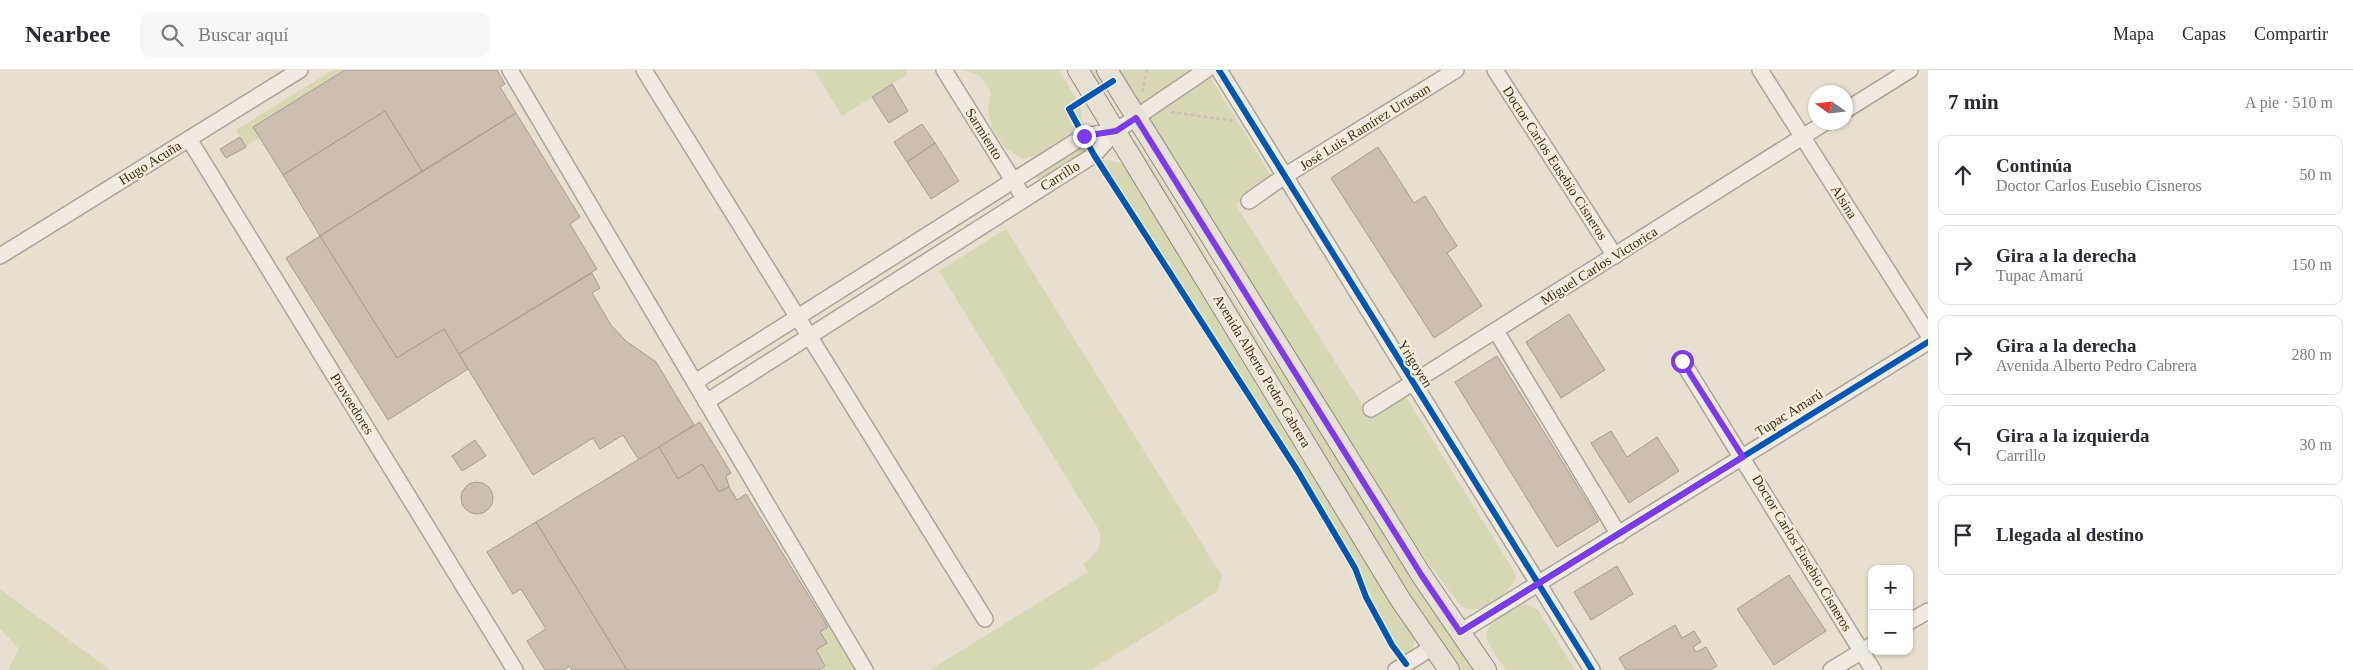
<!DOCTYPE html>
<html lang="es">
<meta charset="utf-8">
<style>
:root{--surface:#fff;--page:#f7f7f7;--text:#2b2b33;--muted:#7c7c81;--line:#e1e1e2}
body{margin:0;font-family:"Times New Roman",serif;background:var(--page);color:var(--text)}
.controls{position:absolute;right:15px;bottom:15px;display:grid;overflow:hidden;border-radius:10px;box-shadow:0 1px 4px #0004}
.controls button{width:45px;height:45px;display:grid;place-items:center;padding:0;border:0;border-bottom:1px solid var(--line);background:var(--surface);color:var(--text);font:25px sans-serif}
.compass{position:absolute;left:1808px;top:15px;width:45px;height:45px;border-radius:50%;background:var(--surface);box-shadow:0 1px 4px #0004;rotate:284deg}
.stop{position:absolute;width:15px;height:15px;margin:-11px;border:4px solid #7c3aed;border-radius:50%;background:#fff}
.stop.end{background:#7c3aed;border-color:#fff;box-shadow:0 1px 5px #0008}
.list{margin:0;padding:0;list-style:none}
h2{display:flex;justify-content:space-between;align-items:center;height:65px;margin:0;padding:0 20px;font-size:21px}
h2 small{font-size:16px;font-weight:400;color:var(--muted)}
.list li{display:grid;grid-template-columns:32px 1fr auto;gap:15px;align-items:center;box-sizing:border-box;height:80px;margin:0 10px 10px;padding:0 10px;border:1px solid var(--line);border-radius:10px}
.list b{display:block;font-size:19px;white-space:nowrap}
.list p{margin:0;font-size:16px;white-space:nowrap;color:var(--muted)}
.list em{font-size:16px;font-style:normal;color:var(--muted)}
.icon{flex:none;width:28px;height:28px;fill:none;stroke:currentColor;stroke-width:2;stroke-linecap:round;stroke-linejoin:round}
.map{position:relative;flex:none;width:1928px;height:600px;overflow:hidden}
header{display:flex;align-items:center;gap:30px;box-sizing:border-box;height:70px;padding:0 25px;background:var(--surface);border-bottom:1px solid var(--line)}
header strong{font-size:24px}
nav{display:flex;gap:28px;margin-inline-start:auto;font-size:18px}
.search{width:350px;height:45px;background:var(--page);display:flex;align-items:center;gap:12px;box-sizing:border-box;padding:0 18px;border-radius:10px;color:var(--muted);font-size:19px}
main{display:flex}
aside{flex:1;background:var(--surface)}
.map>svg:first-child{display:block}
.green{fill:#d6d7b3}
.building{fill:#cbbfb2;stroke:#a89c90}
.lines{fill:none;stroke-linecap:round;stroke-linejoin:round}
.minor-casing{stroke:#ada599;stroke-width:18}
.major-casing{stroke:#928b80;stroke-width:22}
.path{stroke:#c8c2b9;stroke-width:2.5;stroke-dasharray:4 2.5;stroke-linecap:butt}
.minor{stroke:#efebe3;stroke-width:15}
.major{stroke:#e6e1d4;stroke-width:20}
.cycleway-casing{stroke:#f7eed8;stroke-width:9}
.cycleway{stroke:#0057b8;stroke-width:6}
.route{stroke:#7c3aed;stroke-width:6}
.labels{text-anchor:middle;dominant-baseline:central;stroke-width:4.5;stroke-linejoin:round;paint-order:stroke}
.street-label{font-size:14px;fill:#3d2e20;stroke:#f7eed8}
</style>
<header>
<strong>Nearbee</strong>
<div class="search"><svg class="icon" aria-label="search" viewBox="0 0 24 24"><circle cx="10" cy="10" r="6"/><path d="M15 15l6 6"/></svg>Buscar aquí</div>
<nav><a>Mapa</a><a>Capas</a><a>Compartir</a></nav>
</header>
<main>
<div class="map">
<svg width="1928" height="600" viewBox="0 0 1928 600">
<rect width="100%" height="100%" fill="#e7e0d1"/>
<g class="green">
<polygon points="333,0 345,0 254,57 260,67 246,77 236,60"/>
<polygon points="814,0 905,0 908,4 842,46"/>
<polygon points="962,0 1059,0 1080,35 1082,46 1080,53 1076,60 1034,86 1024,89 1006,79 992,58 988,41 991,22 979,5"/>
<polygon points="1087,0 1101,0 1111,17 1102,23"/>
<path d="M1119 0H1206L1271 106 1268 111 1236 135 1371 348 1406 327 1512 498 1516 505C1514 522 1477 549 1462 536 1453 528 1446 516 1438 506 1411 470 1388 431 1363 392 1280 263 1200 131 1119 0Z"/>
<polygon points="1135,70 1266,282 1302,327 1475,600 1461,600 1411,527 1132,72"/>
<polygon points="1089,71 1095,72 1093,77 1040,110 1036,109 1037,104"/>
<polygon points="1102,90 1118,92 1127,97 1415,568 1413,581 1403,587 1374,539 1354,494 1302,406"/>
<path d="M1006 159 1222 506 1217 522 1091 600H930L1088 502 1083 494C1096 485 1106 473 1097 457L939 201Z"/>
<polygon points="0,519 110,600 8,600 19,579 0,559"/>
<path d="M1526 534 1538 540 1575 600H1506C1477 559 1478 560 1521 535Z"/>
<polygon points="832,554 860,600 818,600 825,596 816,580 827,573 820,562"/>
</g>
<g class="building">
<polygon points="345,0 497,0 505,14 500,17 516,43 422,101 385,41 283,105 253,57"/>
<polygon points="892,14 908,41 889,53 872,27"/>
<polygon points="385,41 422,101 320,166 283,105"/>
<polygon points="516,43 580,147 570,154 597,199 459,284 444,259 397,288 320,166"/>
<polygon points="922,54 935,73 907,92 894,72"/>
<polygon points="240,67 246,77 226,88 220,79"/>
<polygon points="935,73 959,111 931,129 907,92"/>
<polygon points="1378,77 1414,133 1425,126 1457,176 1447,183 1482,236 1434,268 1331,108"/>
<polygon points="320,166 397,288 444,259 468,299 388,350 286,188"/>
<polygon points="592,203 600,218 592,223 611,255 626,271 656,292 694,355 639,390 623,365 600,379 593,368 533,405 459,284"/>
<polygon points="1569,244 1605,300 1561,328 1526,272"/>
<polygon points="1497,286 1599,451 1557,477 1455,312"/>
<polygon points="700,352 731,403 726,406 729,417 719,422 702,394 678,409 659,377"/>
<polygon points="1611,361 1627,387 1657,367 1679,401 1629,433 1591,373"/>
<polygon points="475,370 486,386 462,401 452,386"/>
<polygon points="659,377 678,409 702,394 719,422 729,417 737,430 746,424 828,557 820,562 827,573 816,580 825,596 818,600 627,600 536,452"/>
<circle cx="477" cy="428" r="16"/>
<polygon points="536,452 627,600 572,600 570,596 564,600 545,600 527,571 546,559 521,519 513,524 487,482"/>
<polygon points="1617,496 1633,524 1591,550 1574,522"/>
<polygon points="1789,505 1826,561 1774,595 1737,539"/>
<polygon points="1675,555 1682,568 1694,561 1701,572 1693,577 1696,582 1706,577 1717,596 1710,600 1626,600 1619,588"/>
</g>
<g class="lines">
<g class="minor-casing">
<g id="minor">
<polyline points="510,0 865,600"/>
<polyline points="644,0 985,549"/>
<polyline points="944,0 1024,128"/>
<polyline points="1219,0 1592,600"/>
<polyline points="1495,0 1615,186"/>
<polyline points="1760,0 1928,264"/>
<polyline points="1846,40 1910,0"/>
<polyline points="189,69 515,600"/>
<polyline points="1249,131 1283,107 1456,0"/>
<polyline points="0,186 300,0"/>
<polyline points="1496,261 1619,465"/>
<polyline points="1682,291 1873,600"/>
<polyline points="695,312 1084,66 1116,61"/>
<polyline points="706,332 1094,85 1116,61 1206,0"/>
<polyline points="1371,339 1826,52"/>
<polyline points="1909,552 1928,541"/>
<polyline points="1460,562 1928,272"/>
<polyline points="1396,600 1433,577"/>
<polyline points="1831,600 1872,575"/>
</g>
</g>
<g class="major-casing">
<g id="major">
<polyline points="1078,0 1400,529 1449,600"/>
<polyline points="1107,0 1422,506 1486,600"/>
</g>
</g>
<g class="path">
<polyline points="1142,22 1147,0"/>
<polyline points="1171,42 1235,51"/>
</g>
<use href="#minor" class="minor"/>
<use href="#major" class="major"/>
<g class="cycleway-casing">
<g id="cycleway">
<polyline points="1219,0 1592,600"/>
<polyline points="1113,11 1069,39 1094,85 1297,400 1355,498 1366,527 1392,575 1406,594"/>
<polyline points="1460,562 1928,272"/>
</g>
</g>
<use href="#cycleway" class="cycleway"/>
</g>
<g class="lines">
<polyline class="route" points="1084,66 1116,61 1136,48 1422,506 1460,562 1743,387 1682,291"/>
</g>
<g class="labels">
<g class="street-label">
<text transform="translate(1365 57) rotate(-32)">José Luis Ramírez Urtasun</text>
<text transform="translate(984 64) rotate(58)">Sarmiento</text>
<text transform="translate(150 93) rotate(-32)">Hugo Acuña</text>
<text transform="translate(1555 93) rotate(57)">Doctor Carlos Eusebio Cisneros</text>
<text transform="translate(1060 106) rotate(-32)">Carrillo</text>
<text transform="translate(1844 132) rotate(58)">Alsina</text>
<text transform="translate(1599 196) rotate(-32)">Miguel Carlos Victorica</text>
<text transform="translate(1415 294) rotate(58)">Yrigoyen</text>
<text transform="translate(1262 301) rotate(59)">Avenida Alberto Pedro Cabrera</text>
<text transform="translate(352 334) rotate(58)">Proveedores</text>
<text transform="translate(1789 343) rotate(-32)">Tupac Amarú</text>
<text transform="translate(1802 483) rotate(59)">Doctor Carlos Eusebio Cisneros</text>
</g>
</g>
</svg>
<div class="controls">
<button>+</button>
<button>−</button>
</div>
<svg class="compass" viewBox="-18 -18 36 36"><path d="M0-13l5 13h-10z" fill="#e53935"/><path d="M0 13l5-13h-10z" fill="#7c7c81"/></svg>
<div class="stop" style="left:1682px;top:291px"></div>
<div class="stop end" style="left:1084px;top:66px"></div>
</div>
<aside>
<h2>7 min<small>A pie · 510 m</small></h2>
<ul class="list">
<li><svg class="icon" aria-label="ahead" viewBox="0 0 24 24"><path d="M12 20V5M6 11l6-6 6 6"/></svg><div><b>Continúa</b><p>Doctor Carlos Eusebio Cisneros</p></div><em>50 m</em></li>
<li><svg class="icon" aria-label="right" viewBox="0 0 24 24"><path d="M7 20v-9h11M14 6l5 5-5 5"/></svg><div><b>Gira a la derecha</b><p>Tupac Amarú</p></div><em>150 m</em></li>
<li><svg class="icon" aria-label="right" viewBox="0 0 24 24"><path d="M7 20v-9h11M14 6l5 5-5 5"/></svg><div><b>Gira a la derecha</b><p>Avenida Alberto Pedro Cabrera</p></div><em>280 m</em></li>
<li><svg class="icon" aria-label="left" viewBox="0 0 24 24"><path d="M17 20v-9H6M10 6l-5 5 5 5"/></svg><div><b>Gira a la izquierda</b><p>Carrillo</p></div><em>30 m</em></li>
<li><svg class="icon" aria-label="arrive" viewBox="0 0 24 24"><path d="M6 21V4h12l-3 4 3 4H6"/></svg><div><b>Llegada al destino</b></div></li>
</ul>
</aside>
</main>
